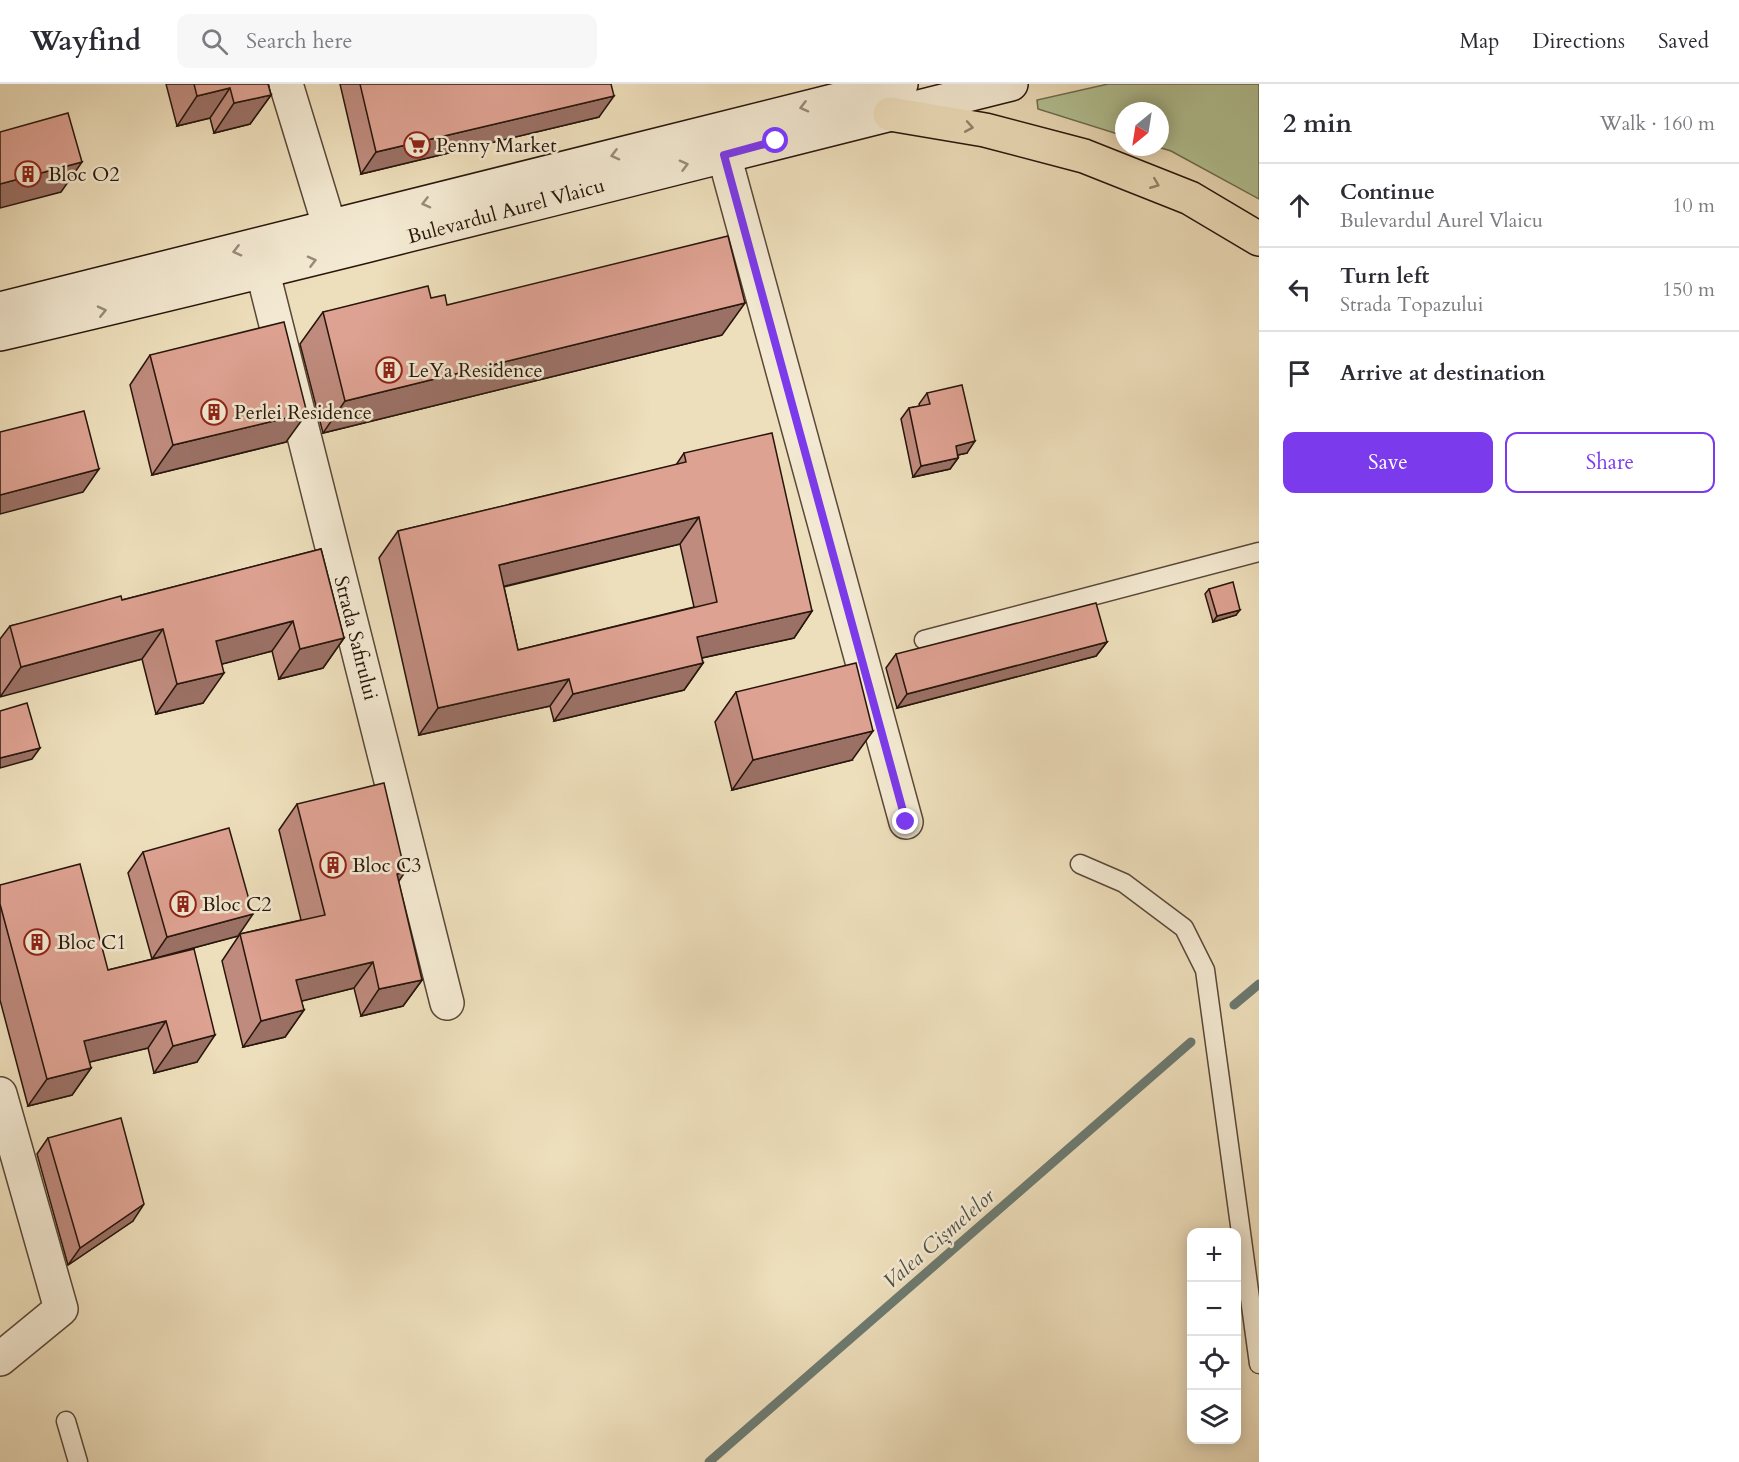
<!DOCTYPE html>
<meta charset="utf-8">
<style>
:root{--surface:#fff;--page:#f7f7f7;--text:#2b2b33;--muted:#7c7c81;--line:#e1e1e2;--accent:#7c3aed}
body{margin:0;font-family:Cardo,serif;background:var(--page);color:var(--text)}
.controls{position:absolute;right:18px;bottom:18px;display:grid;overflow:hidden;border-radius:12px;box-shadow:0 3px 15px #0003}
.controls button{width:54px;height:54px;display:grid;place-items:center;padding:0;border:0;border-bottom:2px solid var(--line);background:var(--surface);color:var(--text);font:30px sans-serif}
.compass{position:absolute;left:1115px;top:18px;width:54px;height:54px;border-radius:50%;background:var(--surface);box-shadow:0 3px 15px #0003;rotate:210deg}
.stop{position:absolute;width:18px;height:18px;margin:-14px;border:4px solid #7c3aed;border-radius:50%;background:#fff}
.stop.end{background:#7c3aed;border-color:#fff;box-shadow:0 2px 6px #0008}
.list{margin:0;padding:0;list-style:none}
h2{display:flex;justify-content:space-between;align-items:center;height:78px;margin:0;padding:0 24px;font-size:26px}
h2 small{font-size:20px;font-weight:400;color:var(--muted)}
.list li{display:grid;grid-template-columns:39px 1fr auto;gap:18px;align-items:center;box-sizing:border-box;height:84px;padding:0 24px;border-top:2px solid var(--line)}
.list b{display:block;font-size:22px;white-space:nowrap}
.list p{margin:0;font-size:20px;white-space:nowrap;color:var(--muted)}
.list em{font-size:20px;font-style:normal;color:var(--muted)}
.actions{display:flex;gap:12px;padding:18px 24px}
.actions a{flex:1;padding:14px 0;border:2px solid var(--accent);border-radius:12px;text-align:center;font-size:21px;color:var(--accent)}
.actions .main{background:var(--accent);color:#fff}
.icon{flex:none;width:33px;height:33px;fill:none;stroke:currentColor;stroke-width:2;stroke-linecap:round;stroke-linejoin:round}
.map{position:relative;flex:none;width:1259px;height:1378px;overflow:hidden}
header{display:flex;align-items:center;gap:36px;box-sizing:border-box;height:84px;padding:0 30px;background:var(--surface);border-bottom:2px solid var(--line)}
header strong{font-size:28px}
nav{display:flex;gap:33px;margin-inline-start:auto;font-size:21px}
.search{width:420px;height:54px;background:var(--page);display:flex;align-items:center;gap:15px;box-sizing:border-box;padding:0 21px;border-radius:12px;color:var(--muted);font-size:22px}
main{display:flex}
aside{flex:1;background:var(--surface)}
.map>svg:first-child{display:block}
.green{fill:#b3c395;stroke:#6e6c50;stroke-width:1.5}
.lines{fill:none;stroke-linecap:round;stroke-linejoin:round}
.stream{stroke:#6c7a71;stroke-width:9}
.service-casing{stroke:#5a4838;stroke-width:21}
.minor-casing{stroke:#5a4838;stroke-width:36}
.secondary-casing{stroke:#28160c;stroke-width:36}
.primary-casing{stroke:#28160c;stroke-width:36}
.service{stroke:#f4ead3;stroke-width:18}
.minor{stroke:#f4ead3;stroke-width:33}
.secondary{stroke:#f4ead3;stroke-width:33}
.primary{stroke:#eedfbc;stroke-width:33}
.wall{fill:#bf8b7e;stroke:#28160c;stroke-width:1.5;fill-rule:evenodd}
.shaded-wall{fill:#9b7166;stroke:#28160c;stroke-width:1.5}
.building{fill:#dea292;stroke:#28160c;stroke-width:1.5;fill-rule:evenodd}
.oneway{stroke:#988b79}
.oneway2{stroke:#95856d}
.route{stroke:#7c3aed;stroke-width:8}
.labels{text-anchor:middle;dominant-baseline:central;stroke-width:5;stroke-linejoin:round;paint-order:stroke}
.poi-label{font-size:20px;fill:#28160c;stroke:#f4ead3;text-anchor:start}
.street-label{font-size:20px;fill:#28160c;stroke:#f4ead3}
.water-label{font-size:21px;font-style:italic;fill:#505047;stroke:#f4ead3}
</style>
<header>
<strong>Wayfind</strong>
<div class="search"><svg class="icon" aria-label="search" viewBox="0 0 24 24"><circle cx="10" cy="10" r="6"/><path d="M15 15l6 6"/></svg>Search here</div>
<nav><a>Map</a><a>Directions</a><a>Saved</a></nav>
</header>
<main>
<div class="map">
<svg width="1259" height="1378" viewBox="0 0 1259 1378">
<rect width="100%" height="100%" fill="#eedfbc"/>
<filter id="stains"><feTurbulence type="fractalNoise" baseFrequency=".00333" numOctaves="4"/><feColorMatrix values="0 0 0 0 .2 0 0 0 0 .09 0 0 0 0 .02 0 0 0 .5 -.17"/></filter>
<radialGradient id="worn" r=".72"><stop offset=".6" stop-color="#630" stop-opacity="0"/><stop offset="1" stop-color="#630" stop-opacity=".3"/></radialGradient>
<polygon class="green" points="1108,0 1259,0 1259,115 1171,67 1158,63 1160,63 1160,27 1124,27 1124,52 1038,25 1037,16"/>
<g class="lines">
<g class="stream">
<polyline points="1234,921 1259,900"/>
<polyline points="709,1378 1191,958"/>
</g>
<g class="service-casing">
<g id="service">
<polyline points="924,556 1259,468"/>
<polyline points="1080,780 1124,799 1184,844 1205,886 1259,1280"/>
<polyline points="66,1337 78,1378"/>
</g>
</g>
<g class="minor-casing">
<g id="minor">
<polyline points="286,0 330,144"/>
<polyline points="724,71 906,738"/>
<polyline points="263,189 447,919"/>
<polyline points="0,1010 61,1225 0,1275"/>
</g>
</g>
<g class="secondary-casing">
<g id="secondary">
<polyline points="0,225 901,0"/>
<path d="M0 250C338 171 674 84 1011 0"/>
</g>
</g>
<g class="primary-casing">
<polyline id="primary" points="890,30 985,46 1084,72 1190,114 1259,155"/>
</g>
<use href="#service" class="service"/>
<use href="#minor" class="minor"/>
<use href="#secondary" class="secondary"/>
<use href="#primary" class="primary"/>
</g>
<g class="wall">
<polygon points="166,0 268,0 271,11 250,40 214,49 210,34 177,42"/>
<polygon points="340,0 611,0 599,33 361,90"/>
<polygon points="431,214 447,221 722,251 323,349 300,260 323,228"/>
<polygon points="150,271 286,358 152,391 130,301"/>
<polygon points="927,309 967,369 958,371 958,374 950,385 913,393 901,335 909,324 920,322 919,320"/>
<path d="M684 369 812 527 794 554 702 574 703 579 684 606 554 637 550 622 419 651 379 474 398 447 676 381ZM680 460 694 523 518 566 504 503Z"/>
<polygon points="321,465 344,554 323,584 279,595 272,567 222,580 203,619 156,630 142,575 0,612 0,555 10,542 122,516"/>
<polygon points="1209,505 1236,531 1213,538 1205,510"/>
<polygon points="1107,558 1096,572 897,624 886,584 896,570"/>
<polygon points="736,608 852,676 732,706 715,638"/>
<polygon points="297,720 398,798 422,896 403,922 361,932 354,904 301,917 304,926 285,953 243,963 222,877 240,850 301,836 279,746"/>
<polygon points="143,768 238,852 152,875 128,789"/>
<polygon points="0,801 108,886 194,865 197,978 154,989 148,964 89,978 91,984 72,1011 28,1022 0,916"/>
<polygon points="48,1054 133,1137 68,1181 37,1070"/>
</g>
<g class="shaded-wall">
<polygon points="230,4 210,34 177,42 197,12"/>
<polygon points="271,11 250,40 214,49 234,19"/>
<polygon points="614,12 599,33 361,90 376,68"/>
<polygon points="82,78 61,108 0,124 0,100"/>
<polygon points="745,219 722,251 323,349 345,317"/>
<polygon points="307,329 286,358 152,391 173,361"/>
<polygon points="975,357 967,369 948,373 956,362"/>
<polygon points="958,374 950,385 913,393 921,382"/>
<polygon points="99,385 83,408 0,430 0,411"/>
<polygon points="699,433 680,460 480,508 499,481"/>
<polygon points="1240,526 1236,531 1213,538 1217,532"/>
<polygon points="812,527 794,554 678,579 697,553"/>
<polygon points="293,537 272,567 195,587 216,557"/>
<polygon points="163,545 142,575 0,613 21,583"/>
<polygon points="344,554 323,584 279,595 300,565"/>
<polygon points="1107,558 1096,572 897,624 907,610"/>
<polygon points="703,579 684,606 554,637 573,610"/>
<polygon points="224,589 203,619 156,630 177,600"/>
<polygon points="569,595 550,622 419,651 438,624"/>
<polygon points="873,647 852,676 732,706 753,676"/>
<polygon points="40,664 32,675 0,684 0,674"/>
<polygon points="405,788 387,815 397,790"/>
<polygon points="253,830 238,852 152,875 167,853"/>
<polygon points="373,878 354,904 278,923 296,896"/>
<polygon points="422,896 403,922 361,932 379,905"/>
<polygon points="304,926 285,953 243,963 261,937"/>
<polygon points="166,937 148,964 65,984 84,957"/>
<polygon points="215,951 197,978 154,989 173,962"/>
<polygon points="91,984 72,1011 28,1022 47,995"/>
<polygon points="144,1120 133,1137 68,1181 80,1164"/>
</g>
<g class="building">
<polygon points="194,0 268,0 271,11 234,19 230,4 197,12"/>
<polygon points="360,0 611,0 614,12 376,68"/>
<polygon points="68,29 82,78 0,100 0,48"/>
<polygon points="728,152 745,219 345,317 323,228 428,202 431,214 445,211 447,221"/>
<polygon points="284,238 307,329 173,361 150,271"/>
<polygon points="962,301 975,357 956,362 958,374 921,382 909,324 930,320 927,309"/>
<polygon points="84,327 99,385 0,411 0,348"/>
<path d="M772 349 812 527 697 553 703 579 573 610 569 595 438 624 398 447 686 378 684 369ZM699 433 717 518 518 566 499 481Z"/>
<polygon points="321,465 344,554 300,565 293,537 216,557 224,589 177,600 163,545 21,583 10,542 121,512 122,516"/>
<polygon points="1233,498 1240,526 1217,532 1209,505"/>
<polygon points="1096,519 1107,558 907,610 896,570"/>
<polygon points="856,579 873,647 753,676 736,608"/>
<polygon points="27,619 40,664 0,674 0,627"/>
<polygon points="384,699 405,788 397,790 422,896 379,905 373,878 296,896 304,926 261,937 240,850 325,831 297,720"/>
<polygon points="229,744 253,830 167,853 143,768"/>
<polygon points="80,780 108,886 194,865 215,951 173,962 166,937 84,957 91,984 47,995 0,820 0,801"/>
<polygon points="121,1034 144,1120 80,1164 48,1054"/>
</g>
<defs><path id="oneway-chevron" d="M-2-3.5L2.5 0L-2 3.5" fill="none" stroke-width="1.6" stroke-linecap="round" stroke-linejoin="round" transform="scale(1.5)"/></defs>
<g class="oneway">
<use href="#oneway-chevron" transform="translate(804 23) rotate(166)"/>
<use href="#oneway-chevron" transform="translate(615 71) rotate(166)"/>
<use href="#oneway-chevron" transform="translate(684 81) rotate(-15)"/>
<use href="#oneway-chevron" transform="translate(426 119) rotate(166)"/>
<use href="#oneway-chevron" transform="translate(237 167) rotate(166)"/>
<use href="#oneway-chevron" transform="translate(312 177) rotate(-14)"/>
<use href="#oneway-chevron" transform="translate(102 227) rotate(-13)"/>
</g>
<g class="oneway2">
<use href="#oneway-chevron" transform="translate(969 43) rotate(10)"/>
<use href="#oneway-chevron" transform="translate(1155 100) rotate(22)"/>
</g>
<g class="lines">
<polyline class="route" points="776,57 724,71 906,738"/>
</g>
<defs>
<g id="supermarket-ring" transform="scale(1.35)"><circle r="9.5" fill="#f4ead3" stroke="#8f2418" stroke-width="1.5"/><path d="M-6-5.5h2.5l.6 2H6L4.5 2H-2.5L-4.4-4H-6ZM-1.5 3.2a1.3 1.3 0 1 0 .1 0ZM3 3.2a1.3 1.3 0 1 0 .1 0Z" fill="#8f2418"/></g>
<g id="building-ring" transform="scale(1.35)"><circle r="9.5" fill="#f4ead3" stroke="#8f2418" stroke-width="1.5"/><path d="M-4-6H4V6H1V3H-1V6H-4ZM-2.5-4.3h1.7v1.8h-1.7ZM.8-4.3h1.7v1.8H.8ZM-2.5-1h1.7V.8h-1.7ZM.8-1h1.7V.8H.8Z" fill="#8f2418"/></g>
</defs>
<g fill-rule="evenodd">
<use href="#supermarket-ring" x="417" y="61"/>
<use href="#building-ring" x="28" y="90"/>
<use href="#building-ring" x="389" y="286"/>
<use href="#building-ring" x="214" y="328"/>
<use href="#building-ring" x="333" y="781"/>
<use href="#building-ring" x="183" y="820"/>
<use href="#building-ring" x="37" y="858"/>
</g>
<g class="labels">
<g class="poi-label">
<text x="436" y="61">Penny Market</text>
<text x="48" y="90">Bloc O2</text>
<text x="408" y="286">LeYa Residence</text>
<text x="234" y="328">Perlei Residence</text>
<text x="352" y="781">Bloc C3</text>
<text x="202" y="820">Bloc C2</text>
<text x="57" y="858">Bloc C1</text>
</g>
<g class="street-label">
<text transform="translate(506 127) rotate(-15)">Bulevardul Aurel Vlaicu</text>
<text transform="translate(356 554) rotate(76)">Strada Safirului</text>
</g>
<g class="water-label">
<text transform="translate(939 1155) rotate(-41)">Valea Cișmelelor</text>
</g>
</g>
<rect width="100%" height="100%" filter="url(#stains)"/>
<rect width="100%" height="100%" fill="url(#worn)"/>
</svg>
<div class="controls">
<button>+</button>
<button>−</button>
<button><svg class="icon" aria-label="locate" viewBox="0 0 24 24"><circle cx="12" cy="12" r="6"/><path d="M12 2v4M12 18v4M2 12h4M18 12h4"/></svg></button>
<button><svg class="icon" aria-label="layers" viewBox="0 0 24 24"><path d="M12 4l9 5-9 5-9-5zM3 14l9 5 9-5"/></svg></button>
</div>
<svg class="compass" viewBox="-18 -18 36 36"><path d="M0-13l5 13h-10z" fill="#e53935"/><path d="M0 13l5-13h-10z" fill="#7c7c81"/></svg>
<div class="stop" style="left:776px;top:57px"></div>
<div class="stop end" style="left:906px;top:738px"></div>
</div>
<aside>
<h2>2 min<small>Walk · 160 m</small></h2>
<ul class="list">
<li><svg class="icon" aria-label="ahead" viewBox="0 0 24 24"><path d="M12 20V5M6 11l6-6 6 6"/></svg><div><b>Continue</b><p>Bulevardul Aurel Vlaicu</p></div><em>10 m</em></li>
<li><svg class="icon" aria-label="left" viewBox="0 0 24 24"><path d="M17 20v-9H6M10 6l-5 5 5 5"/></svg><div><b>Turn left</b><p>Strada Topazului</p></div><em>150 m</em></li>
<li><svg class="icon" aria-label="arrive" viewBox="0 0 24 24"><path d="M6 21V4h12l-3 4 3 4H6"/></svg><div><b>Arrive at destination</b></div></li>
</ul>
<div class="actions"><a class="main">Save</a><a>Share</a></div>
</aside>
</main>
